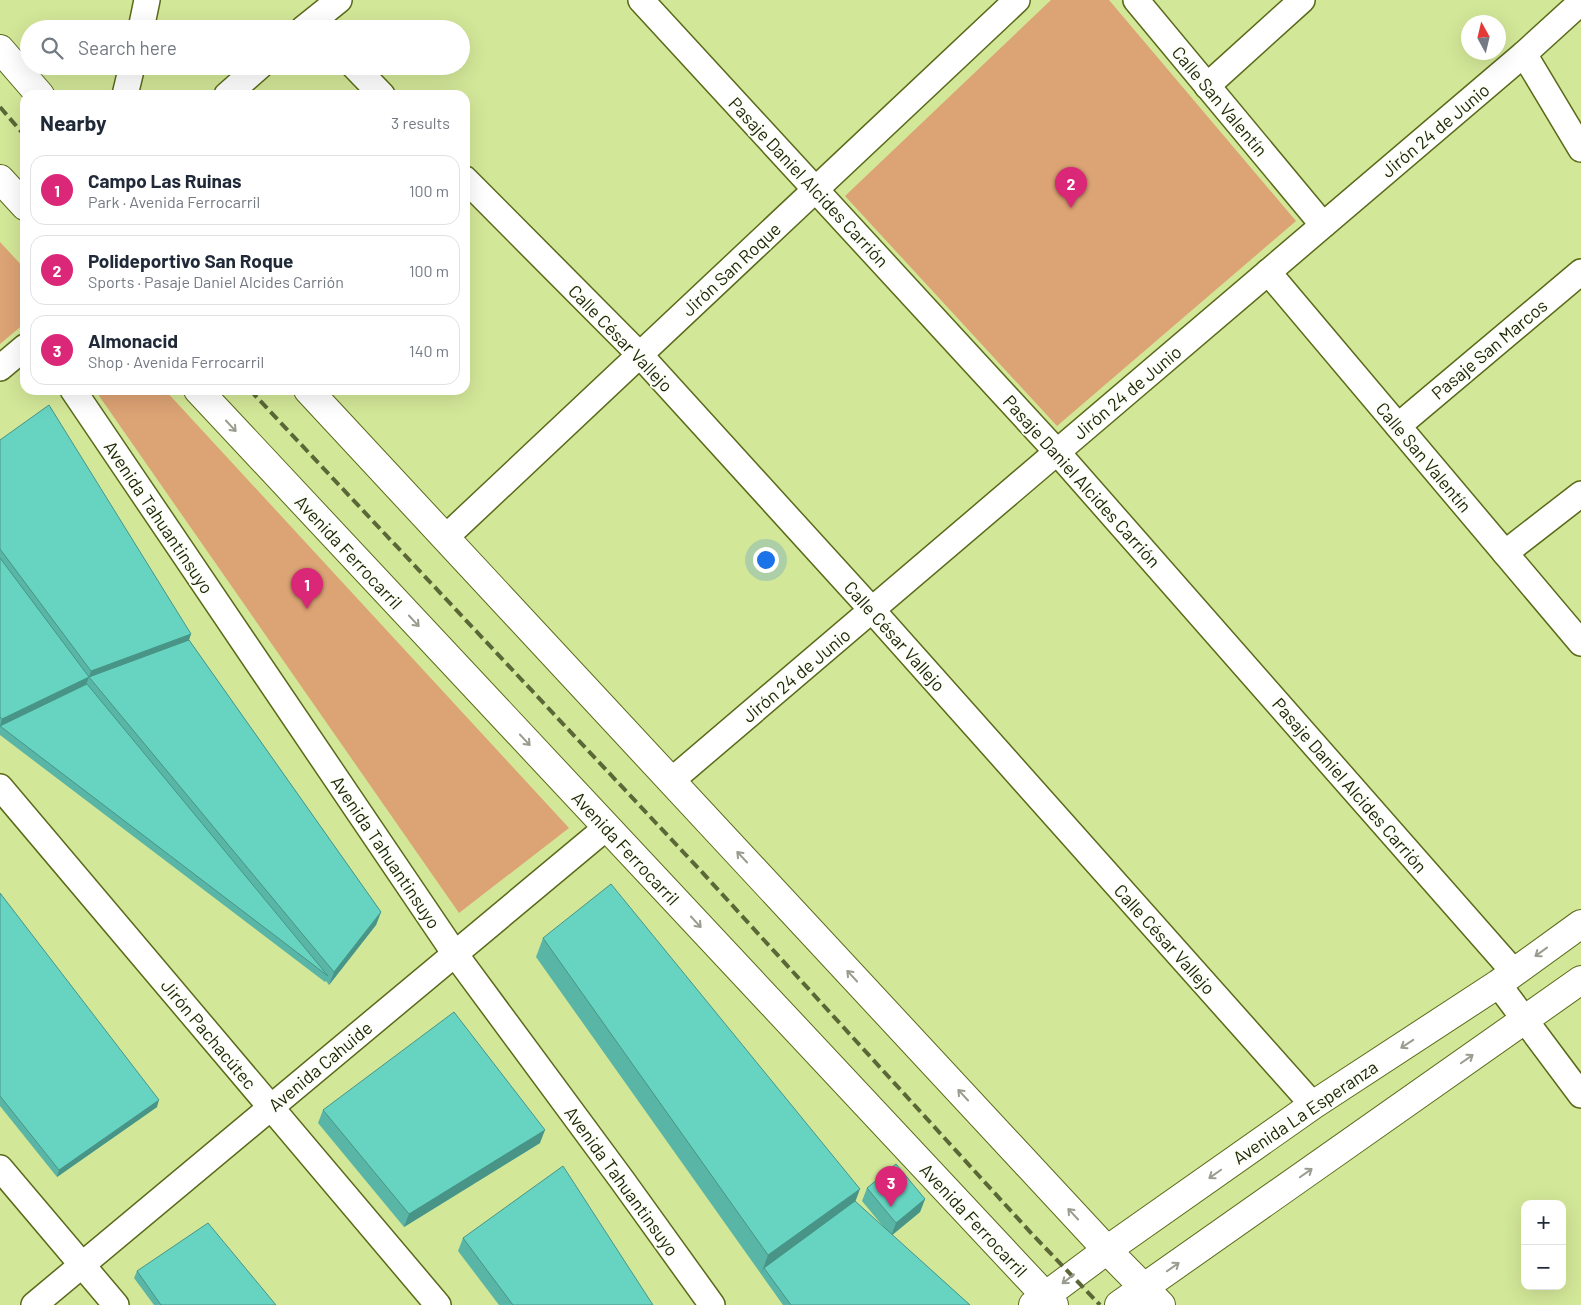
<!DOCTYPE html>
<meta charset="utf-8">
<style>
:root{--surface:#fff;--page:#f2f2f3;--text:#1f2937;--muted:#747a83;--line:#e0e1e3;--accent:#db2777}
body{margin:0;font-family:Barlow,sans-serif;background:var(--page);color:var(--text)}
.controls{position:absolute;right:15px;bottom:15px;display:grid;overflow:hidden;border-radius:10px;box-shadow:0 5px 20px #0002}
.controls button{width:45px;height:45px;display:grid;place-items:center;padding:0;border:0;border-bottom:1px solid var(--line);background:var(--surface);color:var(--text);font:25px sans-serif}
.compass{position:absolute;left:1461px;top:15px;width:45px;height:45px;border-radius:50%;background:var(--surface);box-shadow:0 5px 20px #0002;rotate:352deg}
.you{position:absolute;left:765px;top:559px;width:18px;height:18px;margin:-12px;border:4px solid #fff;border-radius:50%;background:#1a73e8;box-shadow:0 0 0 8px #1a73e833}
.badge{display:grid;place-items:center;width:32px;height:32px;border-radius:50%;background:var(--accent);color:#fff;font-size:16px;font-weight:700}
.pin{position:absolute;translate:-50% -41px;filter:drop-shadow(0 1px 2px #0008)}
.pin::after{content:'';position:absolute;top:26px;width:18px;height:15px;background:inherit;clip-path:polygon(0 0,100% 0,50% 100%)}
.list{margin:0;padding:0;list-style:none}
h2{display:flex;justify-content:space-between;align-items:center;height:65px;margin:0;padding:0 20px;font-size:21px}
h2 small{font-size:16px;font-weight:400;color:var(--muted)}
.list li{display:grid;grid-template-columns:32px 1fr auto;gap:15px;align-items:center;box-sizing:border-box;height:70px;margin:0 10px 10px;padding:0 10px;border:1px solid var(--line);border-radius:15px}
.list b{display:block;font-size:19px;white-space:nowrap}
.list p{margin:0;font-size:16px;white-space:nowrap;color:var(--muted)}
.list em{font-size:16px;font-style:normal;color:var(--muted)}
.icon{flex:none;width:28px;height:28px;fill:none;stroke:currentColor;stroke-width:2;stroke-linecap:round;stroke-linejoin:round}
.map{position:relative;flex:none;width:1581px;height:1305px;overflow:hidden}
.search{position:absolute;background:var(--surface);box-shadow:0 5px 20px #0002;left:20px;top:20px;width:450px;height:55px;display:flex;align-items:center;gap:12px;box-sizing:border-box;padding:0 18px;border-radius:28px;color:var(--muted);font-size:19px}
.panel{position:absolute;background:var(--surface);box-shadow:0 5px 20px #0002;left:20px;top:90px;width:450px;height:305px;border-radius:15px}
.map>svg:first-child{display:block}
.green{fill:#dca374}
.lines{fill:none;stroke-linecap:round;stroke-linejoin:round}
.street-casing{stroke:#5a6a1a;stroke-width:28}
.secondary-casing{stroke:#5a6a1a;stroke-width:30}
.primary-casing{stroke:#5a6a1a;stroke-width:30}
.street{stroke:#fff;stroke-width:25}
.secondary{stroke:#fff;stroke-width:28}
.primary{stroke:#fff;stroke-width:28}
.rail{stroke:#5b6737;stroke-width:4;stroke-dasharray:10 5;stroke-linecap:butt}
.wall{fill:#59b6a6}
.shaded-wall{fill:#489487}
.building{fill:#67d4c1;stroke:#489487}
.oneway{stroke:#999c8e}
.labels{text-anchor:middle;dominant-baseline:central;stroke-width:4;stroke-linejoin:round;paint-order:stroke}
.street-label{font-size:18px;fill:#1c2303;stroke:#fcfff7}
</style>
<div class="map">
<svg width="1581" height="1305" viewBox="0 0 1581 1305">
<rect width="100%" height="100%" fill="#d3e798"/>
<g class="green">
<polygon points="1051,0 1109,0 1296,221 1057,426 845,196"/>
<polygon points="0,242 25,269 25,323 0,344"/>
<polygon points="95,390 165,390 569,828 459,913"/>
</g>
<g class="lines">
<g class="street-casing">
<g id="street">
<polyline points="641,0 1057,452 1514,972"/>
<polyline points="1136,0 1323,225"/>
<polyline points="141,29 147,0"/>
<polyline points="303,29 339,0"/>
<polyline points="1524,54 1581,149"/>
<polyline points="354,66 382,95"/>
<polyline points="1207,86 1302,0"/>
<polyline points="125,95 132,66"/>
<polyline points="227,95 260,66"/>
<polyline points="465,179 640,355 872,610 1313,1105"/>
<polyline points="1268,272 1581,643"/>
<polyline points="0,368 25,347"/>
<polyline points="73,390 455,954 622,1180 712,1305"/>
<polyline points="1398,426 1581,272"/>
<polyline points="445,538 1017,0"/>
<polyline points="1505,553 1581,494"/>
<polyline points="671,781 1524,54 1581,2"/>
<polyline points="0,787 438,1305"/>
<polyline points="1498,984 1581,1095"/>
<polyline points="0,1168 116,1305"/>
<polyline points="34,1305 607,827"/>
</g>
</g>
<g class="secondary-casing">
<g id="secondary">
<polyline points="0,49 40,95"/>
<polyline points="0,179 25,206"/>
<polyline points="1033,1305 1107,1250 1313,1105 1498,984 1581,924"/>
<polyline points="1119,1305 1581,980"/>
</g>
</g>
<g class="primary-casing">
<g id="primary">
<polyline points="198,390 1054,1305"/>
<polyline points="308,390 1107,1250 1161,1305"/>
</g>
</g>
<use href="#street" class="street"/>
<use href="#secondary" class="secondary"/>
<use href="#primary" class="primary"/>
<g class="rail">
<polyline points="0,107 25,136"/>
<polyline points="250,390 701,871 1032,1234 1100,1305"/>
</g>
</g>
<g class="wall">
<polygon points="0,440 191,634 189,640 381,912 376,925 329,985 326,981 325,982 0,735"/>
<polygon points="0,893 157,1107 57,1177 0,1106"/>
<polygon points="543,938 855,1201 886,1230 862,1201 867,1188 925,1199 920,1212 892,1235 970,1305 783,1305 536,957"/>
<polygon points="323,1110 540,1143 404,1227 318,1123"/>
<polygon points="463,1238 653,1305 499,1305 458,1251"/>
<polygon points="137,1271 276,1305 154,1305 134,1278"/>
</g>
<g class="shaded-wall">
<polygon points="191,634 184,653 89,677 84,690 0,726 2,719 89,677 91,671"/>
<polygon points="381,912 376,925 329,985 334,972"/>
<polygon points="159,1100 157,1107 57,1177 59,1170"/>
<polygon points="545,1130 540,1143 404,1227 409,1214"/>
<polygon points="860,1189 853,1208 764,1268 761,1274 768,1255"/>
<polygon points="925,1199 920,1212 891,1236 896,1223"/>
</g>
<g class="building">
<polygon points="49,405 191,634 91,671 0,549 0,440"/>
<polygon points="0,558 89,677 2,719 0,717"/>
<polygon points="189,640 381,912 334,972 89,677"/>
<polygon points="87,684 328,976 0,726"/>
<polygon points="611,884 860,1189 768,1255 543,938"/>
<polygon points="0,893 159,1100 59,1170 0,1096"/>
<polygon points="454,1012 545,1130 409,1214 323,1110"/>
<polygon points="896,1164 925,1199 896,1223 867,1188"/>
<polygon points="563,1166 653,1305 513,1305 463,1238"/>
<polygon points="855,1201 970,1305 791,1305 764,1268"/>
<polygon points="208,1223 276,1305 161,1305 137,1271"/>
</g>
<defs><path id="oneway-shaft" d="M-6 0H5M1.5-3L5.5 0L1.5 3" fill="none" stroke-width="1.6" stroke-linecap="round" stroke-linejoin="round" transform="scale(1.25)"/></defs>
<g class="oneway">
<use href="#oneway-shaft" transform="translate(231 426) rotate(47)"/>
<use href="#oneway-shaft" transform="translate(414 621) rotate(47)"/>
<use href="#oneway-shaft" transform="translate(525 740) rotate(47)"/>
<use href="#oneway-shaft" transform="translate(742 857) rotate(-133)"/>
<use href="#oneway-shaft" transform="translate(696 922) rotate(47)"/>
<use href="#oneway-shaft" transform="translate(1541 952) rotate(144)"/>
<use href="#oneway-shaft" transform="translate(852 976) rotate(-133)"/>
<use href="#oneway-shaft" transform="translate(1407 1044) rotate(147)"/>
<use href="#oneway-shaft" transform="translate(1467 1059) rotate(-35)"/>
<use href="#oneway-shaft" transform="translate(963 1095) rotate(-133)"/>
<use href="#oneway-shaft" transform="translate(1306 1173) rotate(-35)"/>
<use href="#oneway-shaft" transform="translate(1215 1174) rotate(145)"/>
<use href="#oneway-shaft" transform="translate(1073 1214) rotate(-133)"/>
<use href="#oneway-shaft" transform="translate(1173 1267) rotate(-35)"/>
<use href="#oneway-shaft" transform="translate(1068 1279) rotate(142)"/>
</g>
<g class="labels">
<g class="street-label">
<text transform="translate(1220 101) rotate(50)">Calle San Valentín</text>
<text transform="translate(1435 130) rotate(-40)">Jirón 24 de Junio</text>
<text transform="translate(809 182) rotate(47)">Pasaje Daniel Alcides Carrión</text>
<text transform="translate(731 269) rotate(-43)">Jirón San Roque</text>
<text transform="translate(621 338) rotate(46)">Calle César Vallejo</text>
<text transform="translate(1489 349) rotate(-40)">Pasaje San Marcos</text>
<text transform="translate(1127 392) rotate(-40)">Jirón 24 de Junio</text>
<text transform="translate(1424 457) rotate(50)">Calle San Valentín</text>
<text transform="translate(1082 481) rotate(48)">Pasaje Daniel Alcides Carrión</text>
<text transform="translate(159 517) rotate(56)">Avenida Tahuantinsuyo</text>
<text transform="translate(349 552) rotate(47)">Avenida Ferrocarril</text>
<text transform="translate(895 636) rotate(48)">Calle César Vallejo</text>
<text transform="translate(796 675) rotate(-40)">Jirón 24 de Junio</text>
<text transform="translate(1350 785) rotate(49)">Pasaje Daniel Alcides Carrión</text>
<text transform="translate(626 848) rotate(47)">Avenida Ferrocarril</text>
<text transform="translate(386 852) rotate(56)">Avenida Tahuantinsuyo</text>
<text transform="translate(1165 939) rotate(48)">Calle César Vallejo</text>
<text transform="translate(209 1034) rotate(50)">Jirón Pachacútec</text>
<text transform="translate(320 1066) rotate(-40)">Avenida Cahuide</text>
<text transform="translate(1305 1112) rotate(-34)">Avenida La Esperanza</text>
<text transform="translate(622 1181) rotate(54)">Avenida Tahuantinsuyo</text>
<text transform="translate(974 1220) rotate(47)">Avenida Ferrocarril</text>
</g>
</g>
</svg>
<div class="controls">
<button>+</button>
<button>−</button>
</div>
<svg class="compass" viewBox="-18 -18 36 36"><path d="M0-13l5 13h-10z" fill="#e53935"/><path d="M0 13l5-13h-10z" fill="#747a83"/></svg>
<div class="you"></div>
<div class="pin badge" style="left:307px;top:609px">1</div>
<div class="pin badge" style="left:1071px;top:208px">2</div>
<div class="pin badge" style="left:891px;top:1207px">3</div>
<div class="search"><svg class="icon" aria-label="search" viewBox="0 0 24 24"><circle cx="10" cy="10" r="6"/><path d="M15 15l6 6"/></svg>Search here</div>
<section class="panel">
<h2>Nearby<small>3 results</small></h2>
<ul class="list">
<li><span class="badge">1</span><div><b>Campo Las Ruinas</b><p>Park · Avenida Ferrocarril</p></div><em>100 m</em></li>
<li><span class="badge">2</span><div><b>Polideportivo San Roque</b><p>Sports · Pasaje Daniel Alcides Carrión</p></div><em>100 m</em></li>
<li><span class="badge">3</span><div><b>Almonacid</b><p>Shop · Avenida Ferrocarril</p></div><em>140 m</em></li>
</ul>
</section>
</div>
